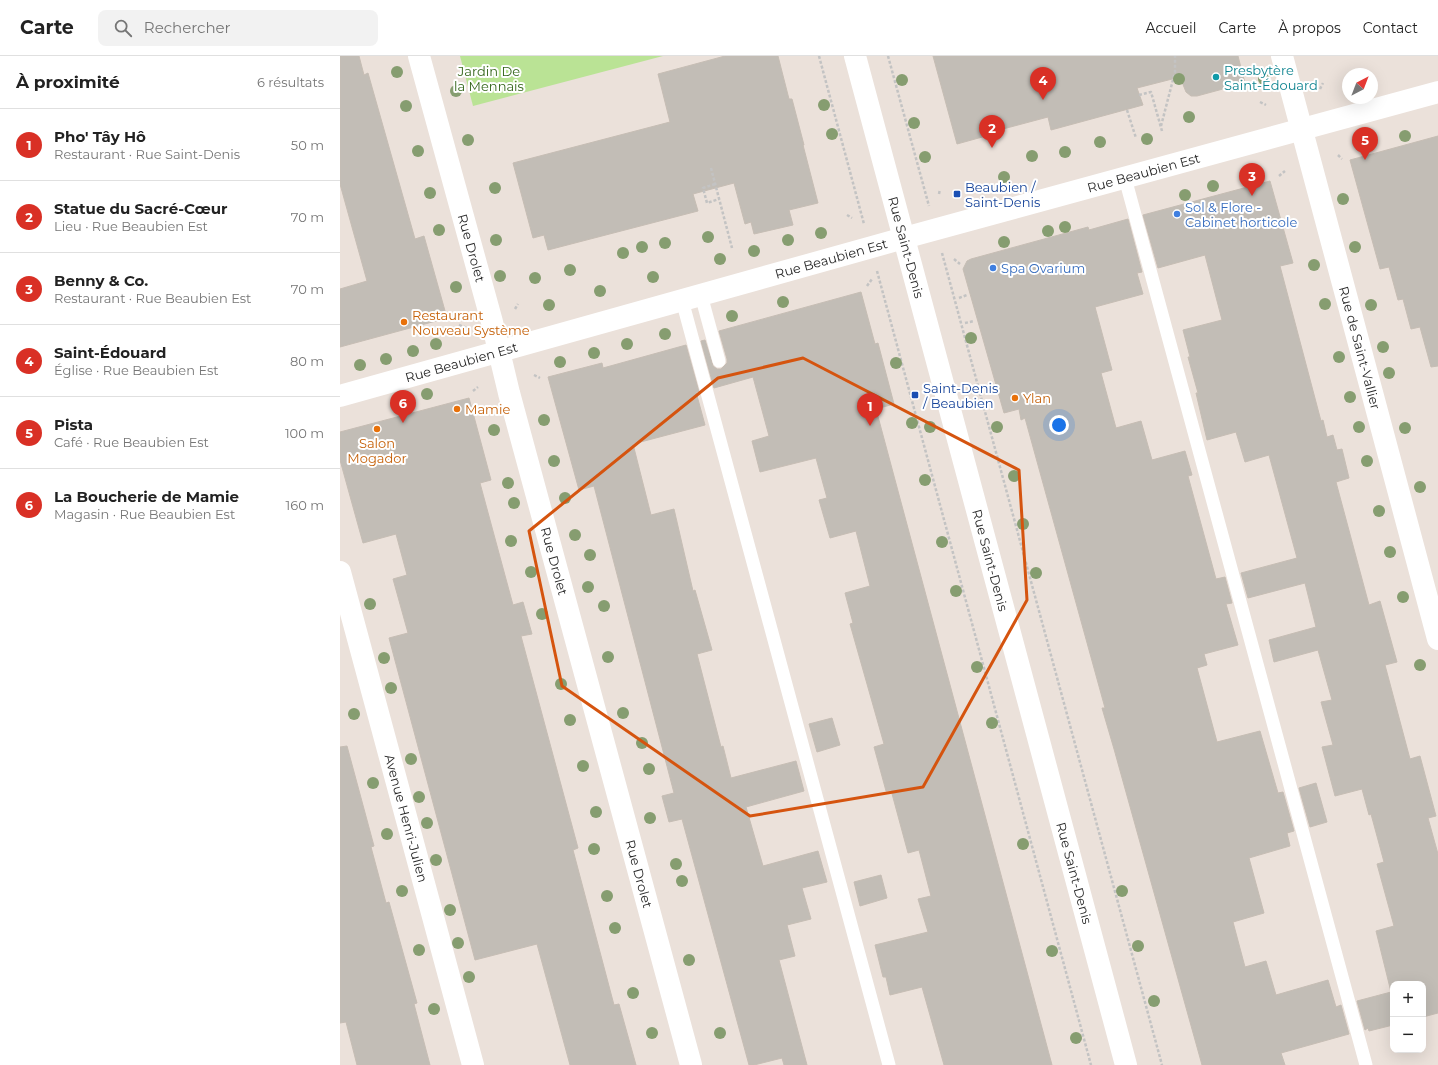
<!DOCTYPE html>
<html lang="fr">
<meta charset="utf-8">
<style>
:root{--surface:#fff;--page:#f2f2f2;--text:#222;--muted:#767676;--line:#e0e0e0;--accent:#d93025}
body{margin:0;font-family:Montserrat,sans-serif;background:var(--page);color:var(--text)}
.controls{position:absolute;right:12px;bottom:12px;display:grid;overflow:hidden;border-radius:8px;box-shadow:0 4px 16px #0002}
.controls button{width:36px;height:36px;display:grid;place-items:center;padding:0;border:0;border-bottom:1px solid var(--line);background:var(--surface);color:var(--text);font:20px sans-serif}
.compass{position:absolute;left:1002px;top:12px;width:36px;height:36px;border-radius:50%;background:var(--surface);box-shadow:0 4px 16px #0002;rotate:42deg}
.you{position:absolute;left:719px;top:369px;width:14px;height:14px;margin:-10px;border:3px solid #fff;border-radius:50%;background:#1a73e8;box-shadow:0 0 0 6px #1a73e833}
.badge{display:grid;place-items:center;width:26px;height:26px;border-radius:50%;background:var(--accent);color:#fff;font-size:13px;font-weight:700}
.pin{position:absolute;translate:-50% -33px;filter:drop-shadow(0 1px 2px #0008)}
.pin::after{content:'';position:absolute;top:21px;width:14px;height:12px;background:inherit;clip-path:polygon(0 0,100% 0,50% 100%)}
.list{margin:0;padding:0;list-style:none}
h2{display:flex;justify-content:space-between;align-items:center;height:52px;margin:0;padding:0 16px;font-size:17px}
h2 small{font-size:13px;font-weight:400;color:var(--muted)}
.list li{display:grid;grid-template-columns:26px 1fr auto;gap:12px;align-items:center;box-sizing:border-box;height:72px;padding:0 16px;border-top:1px solid var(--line)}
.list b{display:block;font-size:15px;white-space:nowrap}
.list p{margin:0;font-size:13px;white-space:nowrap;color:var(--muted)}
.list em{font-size:13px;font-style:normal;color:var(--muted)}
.icon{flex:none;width:22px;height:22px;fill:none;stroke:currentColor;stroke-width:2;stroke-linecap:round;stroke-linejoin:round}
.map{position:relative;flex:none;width:1098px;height:1009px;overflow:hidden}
header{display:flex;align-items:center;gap:24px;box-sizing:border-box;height:56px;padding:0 20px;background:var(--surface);border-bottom:1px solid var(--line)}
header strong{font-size:19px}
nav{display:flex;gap:22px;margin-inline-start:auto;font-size:14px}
.search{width:280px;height:36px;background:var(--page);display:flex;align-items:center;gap:10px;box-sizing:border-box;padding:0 14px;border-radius:8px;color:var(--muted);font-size:15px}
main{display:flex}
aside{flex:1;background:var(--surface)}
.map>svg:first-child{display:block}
.green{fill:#bae395}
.building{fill:#c2bdb6;stroke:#c6bdb4}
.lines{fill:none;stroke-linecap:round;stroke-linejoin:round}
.path{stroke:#c3c3c3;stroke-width:2.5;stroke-dasharray:3 2;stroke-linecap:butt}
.lane{stroke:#fff;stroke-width:13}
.street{stroke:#fff;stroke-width:22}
.secondary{stroke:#fff;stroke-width:22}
.tree{fill:#869d70}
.marked{fill:none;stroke:#d5540f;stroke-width:3;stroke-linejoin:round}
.culture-dot{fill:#0f9aa8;stroke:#fff;stroke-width:1.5}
.transit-dot{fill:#1a4fb4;stroke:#fff;stroke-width:1.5}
.shop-dot{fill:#3f7fe0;stroke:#fff;stroke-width:1.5}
.food-dot{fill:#e8710a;stroke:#fff;stroke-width:1.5}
.labels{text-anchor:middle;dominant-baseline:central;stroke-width:4;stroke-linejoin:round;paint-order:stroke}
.culture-label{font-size:13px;fill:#0d838f;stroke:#fff;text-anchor:start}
.park-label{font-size:13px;fill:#336519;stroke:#fff}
.street-label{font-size:13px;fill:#282828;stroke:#fff}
.transit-label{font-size:13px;fill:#164399;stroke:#fff;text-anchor:start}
.shop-label{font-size:13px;fill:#366cbe;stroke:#fff;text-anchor:start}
.food-label{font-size:13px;fill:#c56008;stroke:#fff;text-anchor:start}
</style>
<header>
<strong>Carte</strong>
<div class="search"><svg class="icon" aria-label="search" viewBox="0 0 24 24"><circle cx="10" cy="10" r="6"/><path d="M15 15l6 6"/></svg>Rechercher</div>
<nav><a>Accueil</a><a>Carte</a><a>À propos</a><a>Contact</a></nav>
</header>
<main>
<aside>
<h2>À proximité<small>6 résultats</small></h2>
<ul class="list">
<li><span class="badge">1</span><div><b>Pho' Tây Hô</b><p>Restaurant · Rue Saint-Denis</p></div><em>50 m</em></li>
<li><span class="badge">2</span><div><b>Statue du Sacré-Cœur</b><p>Lieu · Rue Beaubien Est</p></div><em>70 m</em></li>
<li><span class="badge">3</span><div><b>Benny &amp; Co.</b><p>Restaurant · Rue Beaubien Est</p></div><em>70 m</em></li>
<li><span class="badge">4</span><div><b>Saint-Édouard</b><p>Église · Rue Beaubien Est</p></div><em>80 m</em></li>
<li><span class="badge">5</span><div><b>Pista</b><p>Café · Rue Beaubien Est</p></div><em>100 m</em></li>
<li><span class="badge">6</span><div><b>La Boucherie de Mamie</b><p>Magasin · Rue Beaubien Est</p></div><em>160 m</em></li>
</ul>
</aside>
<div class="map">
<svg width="1098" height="1009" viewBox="0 0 1098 1009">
<rect width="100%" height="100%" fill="#ebe1da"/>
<polygon class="green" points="120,0 323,0 133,50"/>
<g class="building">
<polygon points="0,0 19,0 24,19 28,17 75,183 84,180 107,262 0,291 0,233 27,225 0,128"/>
<polygon points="385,0 438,0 449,43 452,43 464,89 463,89 478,147 449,154 453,169 414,178 411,166 405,168 394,127 353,138 358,155 208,194 204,179 193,182 173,107 330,66 318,18"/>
<polygon points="593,0 898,0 905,27 857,40 851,40 846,36 840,21 797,32 803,49 711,74 708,61 663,73 664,75 617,88"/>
<polygon points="1098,80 1098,310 1091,311 1080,271 1071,273 1063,243 1058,244 1049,211 1040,213 1010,104"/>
<polygon points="930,125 953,207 940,210 981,365 983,364 987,381 993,379 997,394 1002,393 1009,422 996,426 1029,549 1040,545 1057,606 1045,609 1070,703 1080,700 1096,760 1088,762 1098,798 1098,957 1083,961 1083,928 1053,928 1053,969 1029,975 1028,972 1025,974 1017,945 1051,936 1036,875 1054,870 1037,808 1044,806 1031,758 1029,759 1022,733 995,740 982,691 993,689 981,646 992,644 978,594 934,606 929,584 976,571 965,527 908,542 901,517 957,502 929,399 905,406 896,376 867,384 856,337 858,337 848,301 850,301 843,274 882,264 865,199 818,212 803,159"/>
<polygon points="788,163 802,216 797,217 803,238 755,251 772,314 761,317 776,372 801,365 812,404 845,395 852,419 848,420 876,523 885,521 892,547 886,548 898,589 864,598 867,609 857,612 877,686 920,675 938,737 943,736 954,775 947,777 950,790 909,802 924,857 893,866 905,911 926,905 936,939 988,924 996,951 1001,949 1009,978 941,997 945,1009 862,1009 774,693 762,652 765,652 685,362 681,364 679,353 664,357 623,213 627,205 631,203 748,171 749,174"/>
<polygon points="521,236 535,288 538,287 554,348 536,353 712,1009 604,1009 582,931 550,939 546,921 543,921 535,889 588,876 578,843 591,840 579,794 568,797 551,734 546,735 534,691 544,688 510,568 513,567 505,537 530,530 516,475 490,482 479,444 487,442 476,402 420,416 412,385 429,380 413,321 374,332 361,285 365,284 373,310 377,313 381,313 387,307 387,303 379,275"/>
<polygon points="346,289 359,336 356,336 365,369 293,388 311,459 334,453 353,535 355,534 372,594 357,598 381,691 383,690 391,722 456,705 464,735 406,751 423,810 478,795 487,826 462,832 471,863 447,869 455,900 439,904 467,1009 444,1009 442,1002 414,1009 409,1009 342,763 329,766 322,740 334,737 254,430 239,434 208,321 262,307 263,312"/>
<polygon points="129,342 151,424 140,427 173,549 183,546 192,578 181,580 238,792 233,794 274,949 279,948 296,1009 230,1009 197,888 135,904 49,582 68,577 53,523 67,519 56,478 23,487 0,404 0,376"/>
<polygon points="492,662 500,689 477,696 469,668"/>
<polygon points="7,690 34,790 31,791 46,847 49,846 77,947 74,948 90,1009 17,1009 6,966 0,967 0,691"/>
<polygon points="976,727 987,766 970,771 959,732"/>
<polygon points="541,819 547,842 520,850 514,826"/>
</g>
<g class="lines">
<g class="path">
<polyline points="479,0 524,168"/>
<polyline points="548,0 589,150"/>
<polyline points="980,33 983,27"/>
<polyline points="799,39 811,36 822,75"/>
<polyline points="920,46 926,49"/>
<polyline points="787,54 796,82"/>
<polyline points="821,70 835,16 835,0"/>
<polyline points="998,99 1002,103"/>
<polyline points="371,112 392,192"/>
<polyline points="939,120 945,115"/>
<polyline points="375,128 363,132 367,147 379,143"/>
<polyline points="599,138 600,133"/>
<polyline points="507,159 512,162"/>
<polyline points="602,197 822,1009"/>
<polyline points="614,203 620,208"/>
<polyline points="537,215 751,1009"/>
<polyline points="527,230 532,223"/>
<polyline points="619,242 627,239"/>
<polyline points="175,253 178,248"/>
<polyline points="625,267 634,265"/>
<polyline points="119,269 127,272"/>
<polyline points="194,319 200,322"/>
<polyline points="133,335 138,331"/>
</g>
<g class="lane">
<polyline points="785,122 1026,1009"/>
<polyline points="361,239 379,305"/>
<polyline points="342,244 549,1009"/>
</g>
<g class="street">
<path id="s1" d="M79 0 152 266 169 337 351 1009"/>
<path id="s2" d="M942 0 1098 583"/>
<path id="s3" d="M0 516 133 1009"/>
</g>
<g class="secondary">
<path id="s4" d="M515 0 786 1009"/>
<path id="s5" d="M0 340 564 182 1098 36"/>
</g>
</g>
<g class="tree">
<circle cx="57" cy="16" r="6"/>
<circle cx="839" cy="23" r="6"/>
<circle cx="924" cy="23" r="6"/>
<circle cx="562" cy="24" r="6"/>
<circle cx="116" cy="35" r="6"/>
<circle cx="484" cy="49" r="6"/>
<circle cx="66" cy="50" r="6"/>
<circle cx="849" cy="61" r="6"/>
<circle cx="574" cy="67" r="6"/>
<circle cx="492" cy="78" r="6"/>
<circle cx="1065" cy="80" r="6"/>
<circle cx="807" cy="83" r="6"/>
<circle cx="128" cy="84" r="6"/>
<circle cx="760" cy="86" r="6"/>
<circle cx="78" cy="95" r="6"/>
<circle cx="725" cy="96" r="6"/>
<circle cx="692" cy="100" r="6"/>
<circle cx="585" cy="101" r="6"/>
<circle cx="664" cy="121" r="6"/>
<circle cx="873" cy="130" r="6"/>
<circle cx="155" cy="132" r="6"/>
<circle cx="90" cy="137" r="6"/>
<circle cx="845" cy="139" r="6"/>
<circle cx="1003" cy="143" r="6"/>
<circle cx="725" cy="171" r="6"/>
<circle cx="99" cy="174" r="6"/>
<circle cx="708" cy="175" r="6"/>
<circle cx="481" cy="177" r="6"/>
<circle cx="368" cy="181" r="6"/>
<circle cx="156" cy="184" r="6"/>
<circle cx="448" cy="184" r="6"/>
<circle cx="664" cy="186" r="6"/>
<circle cx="325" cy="187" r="6"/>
<circle cx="302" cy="191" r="6"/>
<circle cx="1015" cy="191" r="6"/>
<circle cx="414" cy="195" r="6"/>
<circle cx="283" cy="197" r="6"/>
<circle cx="380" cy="203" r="6"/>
<circle cx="974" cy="209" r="6"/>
<circle cx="230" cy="214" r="6"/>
<circle cx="160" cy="220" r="6"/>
<circle cx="313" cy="221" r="6"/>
<circle cx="195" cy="222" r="6"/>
<circle cx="116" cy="231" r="6"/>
<circle cx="260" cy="235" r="6"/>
<circle cx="443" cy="246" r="6"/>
<circle cx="985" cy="248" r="6"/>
<circle cx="209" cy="249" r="6"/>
<circle cx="1031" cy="249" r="6"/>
<circle cx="392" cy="260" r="6"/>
<circle cx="325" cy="278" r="6"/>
<circle cx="631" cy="282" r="6"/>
<circle cx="96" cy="288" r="6"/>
<circle cx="287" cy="288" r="6"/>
<circle cx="1043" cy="291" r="6"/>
<circle cx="73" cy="295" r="6"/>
<circle cx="254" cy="297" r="6"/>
<circle cx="999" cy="301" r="6"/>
<circle cx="46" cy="303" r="6"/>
<circle cx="220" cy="306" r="6"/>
<circle cx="556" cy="307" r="6"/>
<circle cx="20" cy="309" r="6"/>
<circle cx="1049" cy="317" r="6"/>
<circle cx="87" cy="338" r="6"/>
<circle cx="1010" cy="341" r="6"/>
<circle cx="58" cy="346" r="6"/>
<circle cx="204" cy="364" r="6"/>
<circle cx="572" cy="367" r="6"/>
<circle cx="590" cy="371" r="6"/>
<circle cx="657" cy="371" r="6"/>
<circle cx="1019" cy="371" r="6"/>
<circle cx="1065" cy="372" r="6"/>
<circle cx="154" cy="374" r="6"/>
<circle cx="214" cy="405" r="6"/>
<circle cx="1027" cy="405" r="6"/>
<circle cx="674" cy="420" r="6"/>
<circle cx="585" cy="424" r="6"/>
<circle cx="168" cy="427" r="6"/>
<circle cx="1080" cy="431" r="6"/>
<circle cx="225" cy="442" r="6"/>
<circle cx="174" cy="447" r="6"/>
<circle cx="1039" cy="455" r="6"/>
<circle cx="683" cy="468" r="6"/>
<circle cx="235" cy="479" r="6"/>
<circle cx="171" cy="485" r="6"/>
<circle cx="602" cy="486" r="6"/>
<circle cx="1050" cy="496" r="6"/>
<circle cx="250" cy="499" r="6"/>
<circle cx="191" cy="516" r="6"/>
<circle cx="696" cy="517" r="6"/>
<circle cx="248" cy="531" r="6"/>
<circle cx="616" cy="535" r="6"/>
<circle cx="1063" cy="541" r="6"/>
<circle cx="30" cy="548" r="6"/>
<circle cx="264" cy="550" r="6"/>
<circle cx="202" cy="558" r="6"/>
<circle cx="268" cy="601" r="6"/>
<circle cx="44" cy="602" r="6"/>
<circle cx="1080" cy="609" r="6"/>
<circle cx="637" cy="611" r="6"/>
<circle cx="221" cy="628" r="6"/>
<circle cx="51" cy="632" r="6"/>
<circle cx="283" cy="657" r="6"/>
<circle cx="14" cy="658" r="6"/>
<circle cx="230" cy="664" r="6"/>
<circle cx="652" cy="667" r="6"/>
<circle cx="302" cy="687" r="6"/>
<circle cx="71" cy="703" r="6"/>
<circle cx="243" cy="710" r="6"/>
<circle cx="309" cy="713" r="6"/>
<circle cx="33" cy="727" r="6"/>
<circle cx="79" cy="741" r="6"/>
<circle cx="256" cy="756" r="6"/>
<circle cx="310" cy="762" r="6"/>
<circle cx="87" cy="767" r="6"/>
<circle cx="47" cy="778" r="6"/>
<circle cx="683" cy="788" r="6"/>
<circle cx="254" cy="793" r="6"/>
<circle cx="96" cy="804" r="6"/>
<circle cx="336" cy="808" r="6"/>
<circle cx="342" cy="825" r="6"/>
<circle cx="62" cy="835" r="6"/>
<circle cx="782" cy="835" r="6"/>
<circle cx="267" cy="840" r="6"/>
<circle cx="110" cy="854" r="6"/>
<circle cx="275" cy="872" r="6"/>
<circle cx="118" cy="887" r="6"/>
<circle cx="798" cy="890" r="6"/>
<circle cx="79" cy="894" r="6"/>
<circle cx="712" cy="895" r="6"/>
<circle cx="349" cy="904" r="6"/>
<circle cx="129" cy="921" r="6"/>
<circle cx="293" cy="937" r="6"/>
<circle cx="814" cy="945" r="6"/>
<circle cx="94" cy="953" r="6"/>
<circle cx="312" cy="977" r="6"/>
<circle cx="380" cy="977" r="6"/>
<circle cx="736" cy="982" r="6"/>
</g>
<path class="marked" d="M463 302 679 414 687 544 583 731 410 760 222 630 189 475 378 322Z"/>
<circle class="culture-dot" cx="876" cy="21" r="4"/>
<g class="transit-dot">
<rect x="613" y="134" width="8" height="8" rx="2"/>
<rect x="571" y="335" width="8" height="8" rx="2"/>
</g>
<g class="shop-dot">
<circle cx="837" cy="158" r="4"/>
<circle cx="653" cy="212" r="4"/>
</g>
<g class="food-dot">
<circle cx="64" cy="266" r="4"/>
<circle cx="675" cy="342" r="4"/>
<circle cx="117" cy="353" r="4"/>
<circle cx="37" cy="373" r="4"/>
</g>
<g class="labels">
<g class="culture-label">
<text x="884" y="14">Presbytère<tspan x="884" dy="15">Saint-Édouard</tspan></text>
</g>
<g class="park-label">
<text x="149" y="15">Jardin De<tspan x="149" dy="15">la Mennais</tspan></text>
</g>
<g class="street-label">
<text stroke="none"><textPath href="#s5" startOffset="834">Rue Beaubien Est</textPath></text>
<text stroke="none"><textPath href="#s1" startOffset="199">Rue Drolet</textPath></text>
<text stroke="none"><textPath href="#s4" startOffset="198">Rue Saint-Denis</textPath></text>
<text stroke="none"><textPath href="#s5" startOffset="510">Rue Beaubien Est</textPath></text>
<text stroke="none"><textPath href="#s2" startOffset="302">Rue de Saint-Vallier</textPath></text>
<text stroke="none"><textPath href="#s5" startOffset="126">Rue Beaubien Est</textPath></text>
<text stroke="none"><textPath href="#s1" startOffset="523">Rue Drolet</textPath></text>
<text stroke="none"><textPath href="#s4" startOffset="522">Rue Saint-Denis</textPath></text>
<text stroke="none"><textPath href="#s3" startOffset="255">Avenue Henri-Julien</textPath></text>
<text stroke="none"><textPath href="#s1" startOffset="847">Rue Drolet</textPath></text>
<text stroke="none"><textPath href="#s4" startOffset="846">Rue Saint-Denis</textPath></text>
</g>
<g class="transit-label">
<text x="625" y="131">Beaubien /<tspan x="625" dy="15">Saint-Denis</tspan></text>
<text x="583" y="332">Saint-Denis<tspan x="583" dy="15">/ Beaubien</tspan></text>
</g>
<g class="shop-label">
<text x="845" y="151">Sol &amp; Flore -<tspan x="845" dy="15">Cabinet horticole</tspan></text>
<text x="661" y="212">Spa Ovarium</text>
</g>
<g class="food-label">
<text x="72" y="259">Restaurant<tspan x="72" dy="15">Nouveau Système</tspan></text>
<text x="683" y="342">Ylan</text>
<text x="125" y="353">Mamie</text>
<text x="37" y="387" text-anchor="middle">Salon<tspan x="37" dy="15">Mogador</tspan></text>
</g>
</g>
</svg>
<div class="controls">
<button>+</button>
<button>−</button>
</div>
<svg class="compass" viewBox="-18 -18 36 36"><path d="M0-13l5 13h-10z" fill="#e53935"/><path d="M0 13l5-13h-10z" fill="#767676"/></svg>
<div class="you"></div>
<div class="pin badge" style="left:530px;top:370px">1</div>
<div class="pin badge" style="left:652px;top:92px">2</div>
<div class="pin badge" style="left:912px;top:140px">3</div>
<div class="pin badge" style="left:703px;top:44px">4</div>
<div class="pin badge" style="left:1025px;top:104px">5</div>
<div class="pin badge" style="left:63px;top:367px">6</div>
</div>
</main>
